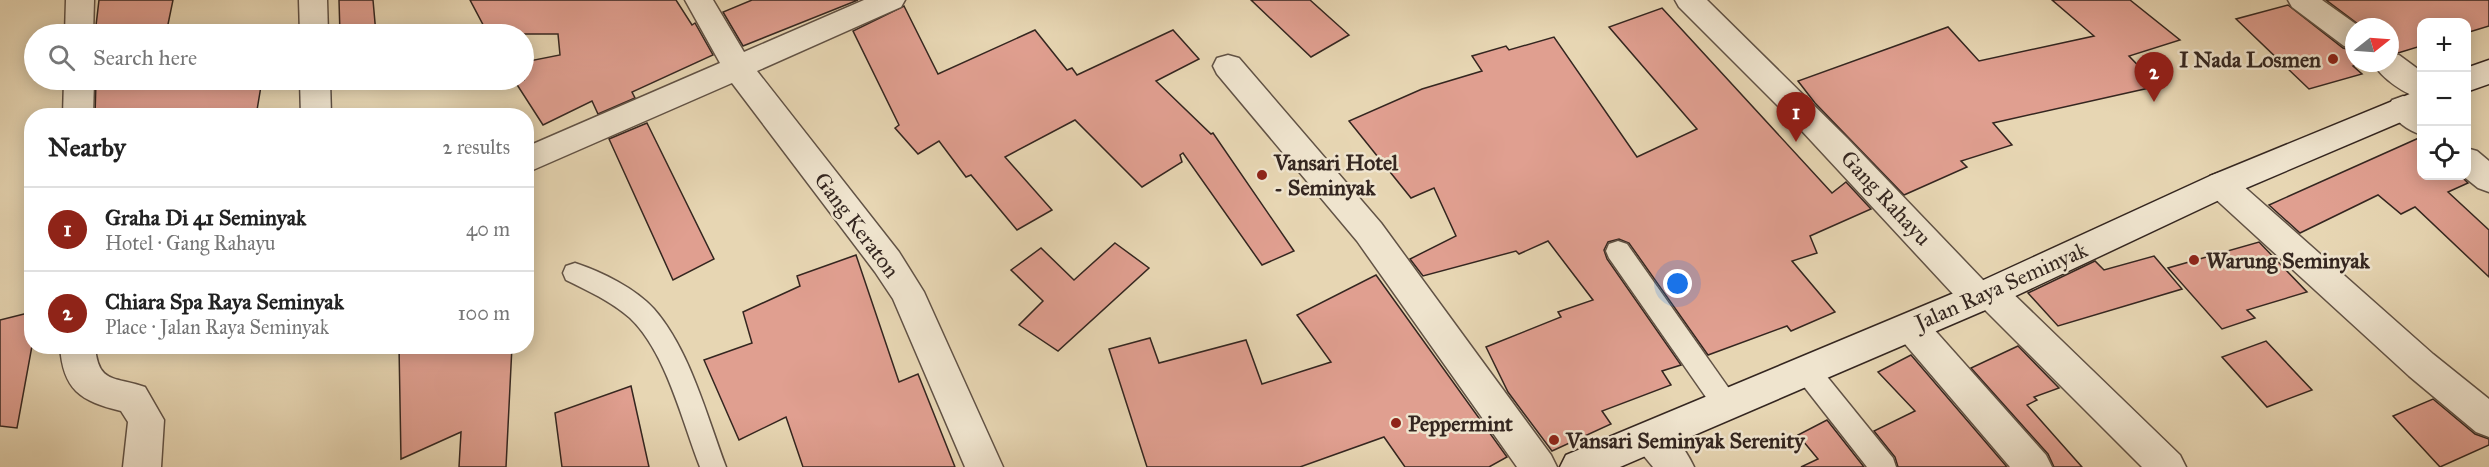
<!DOCTYPE html>
<meta charset="utf-8">
<style>
:root{--surface:#fff;--page:#f6f6f6;--text:#222;--muted:#767676;--line:#e0e0e0;--accent:#8f2418}
body{margin:0;font-family:"IM FELL Great Primer",serif;background:var(--page);color:var(--text)}
.controls{position:absolute;right:18px;top:18px;display:grid;overflow:hidden;border-radius:12px;box-shadow:0 3px 15px #0003}
.controls button{width:54px;height:54px;display:grid;place-items:center;padding:0;border:0;border-bottom:2px solid var(--line);background:var(--surface);color:var(--text);font:30px sans-serif}
.compass{position:absolute;left:2345px;top:18px;width:54px;height:54px;border-radius:50%;background:var(--surface);box-shadow:0 3px 15px #0003;rotate:73deg}
.you{position:absolute;left:1678px;top:284px;width:21px;height:21px;margin:-15px;border:4px solid #fff;border-radius:50%;background:#1a73e8;box-shadow:0 0 0 9px #1a73e833}
.badge{display:grid;place-items:center;width:39px;height:39px;border-radius:50%;background:var(--accent);color:#fff;font-size:20px;font-weight:700}
.pin{position:absolute;translate:-50% -50px;filter:drop-shadow(0 2px 3px #0008)}
.pin::after{content:'';position:absolute;top:32px;width:21px;height:18px;background:inherit;clip-path:polygon(0 0,100% 0,50% 100%)}
.list{margin:0;padding:0;list-style:none}
h2{display:flex;justify-content:space-between;align-items:center;height:78px;margin:0;padding:0 24px;font-size:26px}
h2 small{font-size:20px;font-weight:400;color:var(--muted)}
.list li{display:grid;grid-template-columns:39px 1fr auto;gap:18px;align-items:center;box-sizing:border-box;height:84px;padding:0 24px;border-top:2px solid var(--line)}
.list b{display:block;font-size:22px;white-space:nowrap}
.list p{margin:0;font-size:20px;white-space:nowrap;color:var(--muted)}
.list em{font-size:20px;font-style:normal;color:var(--muted)}
.icon{flex:none;width:33px;height:33px;fill:none;stroke:currentColor;stroke-width:2;stroke-linecap:round;stroke-linejoin:round}
.map{position:relative;flex:none;width:2489px;height:467px;overflow:hidden}
.search{position:absolute;background:var(--surface);box-shadow:0 3px 15px #0003;left:24px;top:24px;width:510px;height:66px;display:flex;align-items:center;gap:15px;box-sizing:border-box;padding:0 21px;border-radius:33px;color:var(--muted);font-size:22px}
.panel{position:absolute;background:var(--surface);box-shadow:0 3px 15px #0003;left:24px;top:108px;width:510px;height:246px;border-radius:24px}
.map>svg:first-child{display:block}
.building{fill:#e09f90;stroke:#342620;stroke-width:1.5}
.lines{fill:none;stroke-linecap:round;stroke-linejoin:round}
.lane-casing{stroke:#615245;stroke-width:3}
.street-casing{stroke:#615245;stroke-width:3}
.secondary-casing{stroke:#342620;stroke-width:3}
.lane{fill:#efe4ce;fill-rule:evenodd}
.street{fill:#efe4ce;fill-rule:evenodd}
.secondary{fill:#efe4ce;fill-rule:evenodd}
.poi-dot{fill:#8f2418;stroke:#efe4ce;stroke-width:2}
.labels{text-anchor:middle;dominant-baseline:central;stroke-width:5;stroke-linejoin:round;paint-order:stroke}
.poi-label{font-size:22px;font-weight:bold;fill:#342620;stroke:#efe4ce;text-anchor:start}
.street-label{font-size:22px;fill:#342620;stroke:#efe4ce}
</style>
<div class="map">
<svg width="2489" height="467" viewBox="0 0 2489 467">
<rect width="100%" height="100%" fill="#e7d6b3"/>
<filter id="stains"><feTurbulence type="fractalNoise" baseFrequency=".00333" numOctaves="4"/><feColorMatrix values="0 0 0 0 .2 0 0 0 0 .09 0 0 0 0 .02 0 0 0 .5 -.17"/></filter>
<radialGradient id="worn" r=".72"><stop offset=".6" stop-color="#630" stop-opacity="0"/><stop offset="1" stop-color="#630" stop-opacity=".3"/></radialGradient>
<g class="building">
<polygon points="99,0 173,0 166,34 95,34"/>
<polygon points="339,0 373,0 376,34 340,34"/>
<polygon points="470,0 676,0 692,25 695,23 713,55 632,92 635,98 598,114 592,101 543,125 514,80 524,80 524,62 560,55 558,34 488,34"/>
<polygon points="752,0 858,0 743,46 723,12"/>
<polygon points="1251,0 1310,0 1349,35 1311,57"/>
<polygon points="2052,0 2130,0 2180,40 2129,56 2158,86 1993,123 2012,145 1961,161 1967,167 1904,195 1815,103 1798,81 1948,27 1979,61 2094,36"/>
<polygon points="2326,0 2489,0 2489,26 2466,33 2466,22 2421,22 2421,46 2398,53 2390,51 2390,27 2362,27"/>
<polygon points="2288,5 2343,48 2354,51 2354,63 2363,63 2353,66 2362,74 2309,89 2236,19"/>
<polygon points="904,6 938,74 1035,30 1067,70 1072,68 1077,75 1173,30 1199,59 1156,81 1211,134 1213,133 1294,251 1262,265 1183,153 1180,155 1182,162 1142,187 1075,120 1005,157 1052,210 1017,230 971,175 966,177 939,141 918,154 895,128 899,125 853,31"/>
<polygon points="1662,8 1832,193 1846,182 1871,209 1810,236 1817,253 1792,261 1835,312 1791,331 1787,326 1708,355 1629,243 1619,239 1608,242 1604,250 1607,259 1681,365 1662,371 1671,385 1602,411 1611,424 1552,451 1508,392 1486,347 1561,317 1558,312 1593,300 1548,241 1519,254 1516,251 1423,276 1410,259 1456,236 1434,188 1411,198 1349,121 1422,89 1482,71 1472,56 1506,46 1509,50 1554,37 1637,157 1697,129 1609,27"/>
<polygon points="96,80 262,80 256,116 95,116"/>
<polygon points="647,123 714,259 673,280 609,139"/>
<polygon points="2421,137 2421,176 2461,176 2468,183 2448,192 2489,230 2489,277 2415,207 2401,214 2378,195 2300,233 2269,205"/>
<polygon points="2259,242 2307,292 2247,310 2255,318 2222,329 2168,268"/>
<polygon points="1115,243 1149,268 1058,351 1019,325 1043,301 1011,270 1041,248 1074,280"/>
<polygon points="856,255 899,382 918,374 955,467 803,467 786,417 739,440 704,360 752,343 743,312 800,286 797,276"/>
<polygon points="2154,256 2182,289 2058,326 2028,293 2095,261 2104,270"/>
<polygon points="1376,275 1507,457 1489,467 1405,467 1384,437 1300,467 1147,467 1109,349 1150,338 1159,363 1246,340 1262,384 1331,362 1297,315"/>
<polygon points="32,312 32,346 17,428 0,426 0,320"/>
<polygon points="2266,341 2312,390 2267,407 2222,357"/>
<polygon points="399,346 512,346 506,467 459,467 461,432 401,459"/>
<polygon points="2018,346 2059,388 2034,397 2037,400 2027,405 2082,467 2054,467 2048,454 1971,368"/>
<polygon points="1911,355 2007,467 1898,467 1895,457 1874,431 1915,411 1878,372"/>
<polygon points="631,386 649,467 562,467 555,413"/>
<polygon points="2433,399 2475,434 2489,439 2489,445 2440,467 2393,416"/>
<polygon points="1827,420 1864,467 1801,467 1818,459 1798,435"/>
</g>
<g class="lines">
<g class="lane-casing">
<g id="lane">
<polygon points="1618,241 1627,244 1735,397 1739,405 1735,413 1726,417 1717,413 1609,258 1606,251 1609,244"/>
<path d="M575 263C602 272 635 288 654 309 690 350 707 417 726 467H700C682 421 666 352 630 318 611 301 588 291 566 280L563 273 566 266Z"/>
<polygon points="1807,360 1816,363 1893,458 1896,467 1867,467 1798,379 1794,371 1798,363"/>
</g>
</g>
<g class="street-casing">
<g id="street">
<polygon points="66,0 94,0 93,34 65,34"/>
<polygon points="299,0 327,0 328,34 300,34"/>
<polygon points="685,0 713,0 744,52 864,0 905,0 901,7 757,71 899,252 924,292 1003,467 965,467 893,299 875,272 732,83 526,173 526,147 720,63"/>
<polygon points="1675,0 1707,0 1847,138 1984,281 1990,279 2002,283 2180,455 2186,467 2142,467 1985,310 1978,312 1966,308 1789,117 1679,7"/>
<polygon points="2288,0 2322,0 2360,27 2354,27 2354,49 2344,46 2292,7"/>
<path d="M2390 53 2399 55 2422 72V99C2405 94 2382 79 2373 63H2390Z"/>
<polygon points="1228,55 1239,58 1381,223 1551,455 1557,467 1517,467 1357,241 1217,74 1213,66 1217,58"/>
<polygon points="64,80 94,80 93,116 63,116"/>
<polygon points="300,80 330,80 331,116 301,116"/>
<path d="M2403 96 2414 100 2422 106V135C2407 130 2395 121 2388 108L2392 100Z"/>
<polygon points="2466,148 2477,151 2489,161 2489,192 2478,188 2463,176 2466,176"/>
<polygon points="2221,172 2232,176 2433,354 2489,399 2489,437 2476,432 2409,376 2210,194 2205,185 2210,176"/>
<polygon points="1911,312 1923,317 2046,455 2052,467 2010,467 1899,337 1894,327 1899,317"/>
<path d="M60 346H95C98 385 115 376 145 387L164 420 161 467H123L128 422 121 411C80 401 63 390 60 346Z"/>
<path d="M1652 422C1671 429 1685 448 1694 467H1653L1639 450 1634 438 1639 426Z"/>
</g>
</g>
<g class="secondary-casing">
<g id="secondary">
<polygon points="2489,60 2489,84 2466,92 2466,68"/>
<polygon points="2422,89 2422,113 2232,194 1990,308 1620,467 1560,467 1566,455 1966,288 2210,176"/>
</g>
</g>
<use href="#lane" class="lane"/>
<use href="#street" class="street"/>
<use href="#secondary" class="secondary"/>
</g>
<g class="poi-dot">
<circle cx="2333" cy="59" r="6"/>
<circle cx="1262" cy="175" r="6"/>
<circle cx="2194" cy="260" r="6"/>
<circle cx="1396" cy="423" r="6"/>
<circle cx="1554" cy="440" r="6"/>
</g>
<g class="labels">
<g class="poi-label">
<text x="2321" y="59" text-anchor="end">I Nada Losmen</text>
<text x="1274" y="162">Vansari Hotel<tspan x="1274" dy="25">- Seminyak</tspan></text>
<text x="2206" y="260">Warung Seminyak</text>
<text x="1408" y="423">Peppermint</text>
<text x="1566" y="440">Vansari Seminyak Serenity</text>
</g>
<g class="street-label">
<text transform="translate(1886 198) rotate(47)">Gang Rahayu</text>
<text transform="translate(857 225) rotate(53)">Gang Keraton</text>
<text transform="translate(2001 286) rotate(-24)">Jalan Raya Seminyak</text>
</g>
</g>
<rect width="100%" height="100%" filter="url(#stains)"/>
<rect width="100%" height="100%" fill="url(#worn)"/>
</svg>
<div class="controls">
<button>+</button>
<button>−</button>
<button><svg class="icon" aria-label="locate" viewBox="0 0 24 24"><circle cx="12" cy="12" r="6"/><path d="M12 2v4M12 18v4M2 12h4M18 12h4"/></svg></button>
</div>
<svg class="compass" viewBox="-18 -18 36 36"><path d="M0-13l5 13h-10z" fill="#e53935"/><path d="M0 13l5-13h-10z" fill="#767676"/></svg>
<div class="you"></div>
<div class="pin badge" style="left:1796px;top:142px">1</div>
<div class="pin badge" style="left:2154px;top:102px">2</div>
<div class="search"><svg class="icon" aria-label="search" viewBox="0 0 24 24"><circle cx="10" cy="10" r="6"/><path d="M15 15l6 6"/></svg>Search here</div>
<section class="panel">
<h2>Nearby<small>2 results</small></h2>
<ul class="list">
<li><span class="badge">1</span><div><b>Graha Di 41 Seminyak</b><p>Hotel · Gang Rahayu</p></div><em>40 m</em></li>
<li><span class="badge">2</span><div><b>Chiara Spa Raya Seminyak</b><p>Place · Jalan Raya Seminyak</p></div><em>100 m</em></li>
</ul>
</section>
</div>
